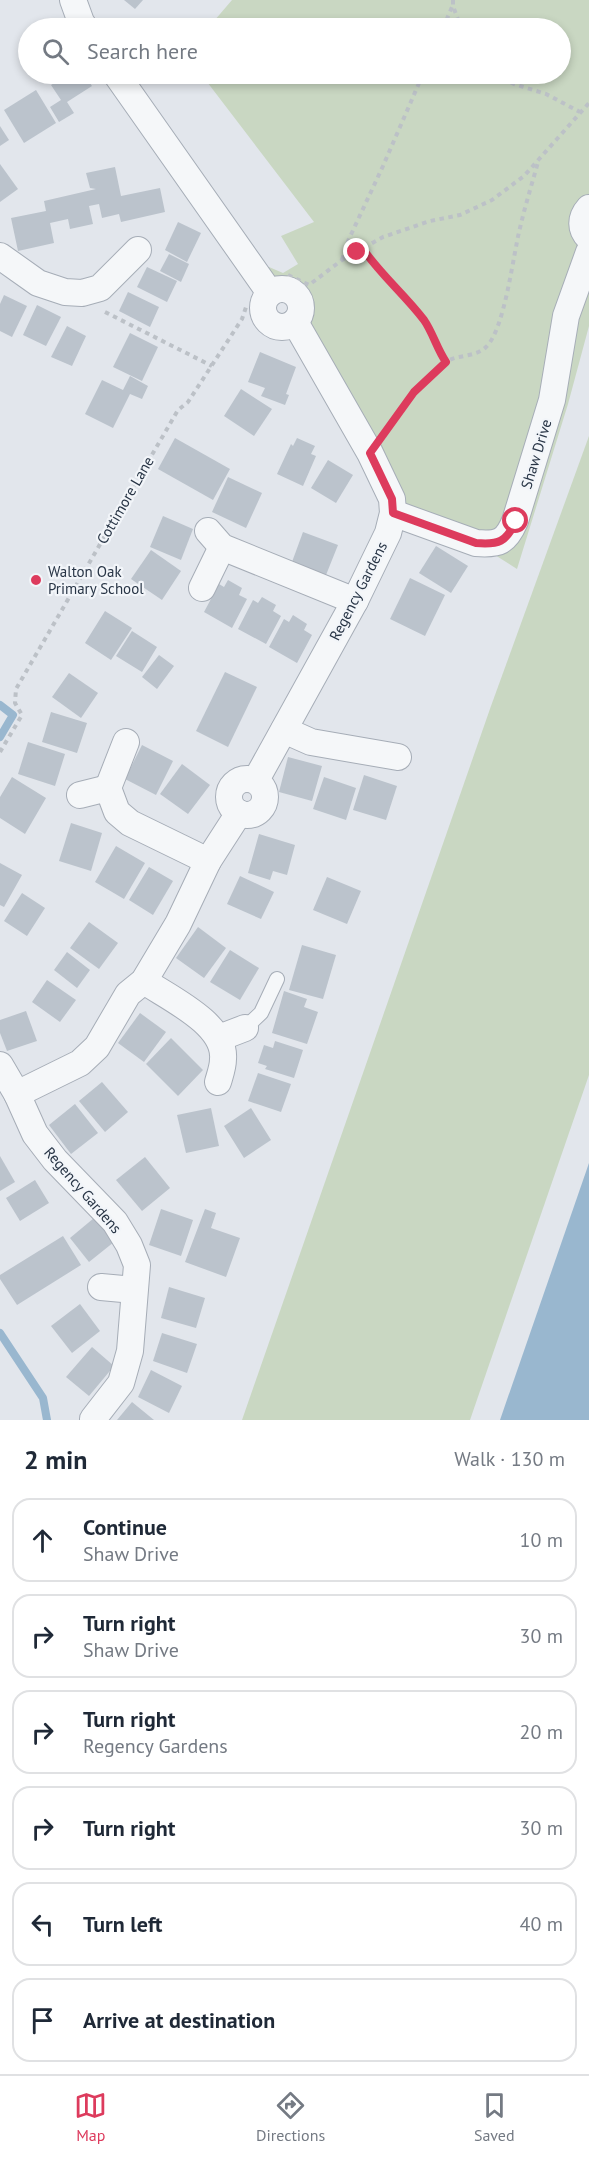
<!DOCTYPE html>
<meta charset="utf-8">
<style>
:root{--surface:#fff;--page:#f6f6f7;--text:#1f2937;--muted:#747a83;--line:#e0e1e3;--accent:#dd3b5d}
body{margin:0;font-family:"PT Sans",sans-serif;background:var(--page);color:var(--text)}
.stop{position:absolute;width:18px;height:18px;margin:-14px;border:4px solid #dd3b5d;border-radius:50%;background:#fff}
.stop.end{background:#dd3b5d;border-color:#fff;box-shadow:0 2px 6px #0008}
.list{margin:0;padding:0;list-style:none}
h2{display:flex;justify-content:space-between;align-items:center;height:78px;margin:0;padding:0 24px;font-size:26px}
h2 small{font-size:20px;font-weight:400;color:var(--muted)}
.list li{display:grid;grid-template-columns:39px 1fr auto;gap:18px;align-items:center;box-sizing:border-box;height:84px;margin:0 12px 12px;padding:0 12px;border:2px solid var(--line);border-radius:18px}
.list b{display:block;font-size:22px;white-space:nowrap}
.list p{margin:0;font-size:20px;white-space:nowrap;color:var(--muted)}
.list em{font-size:20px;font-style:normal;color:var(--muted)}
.icon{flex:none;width:33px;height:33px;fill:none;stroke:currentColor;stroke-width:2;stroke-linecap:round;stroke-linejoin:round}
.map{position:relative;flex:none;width:589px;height:1420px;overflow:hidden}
.search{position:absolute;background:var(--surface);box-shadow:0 3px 9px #0003;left:18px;right:18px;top:18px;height:66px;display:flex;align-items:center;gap:15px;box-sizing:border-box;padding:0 21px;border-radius:33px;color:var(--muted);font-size:22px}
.sheet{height:654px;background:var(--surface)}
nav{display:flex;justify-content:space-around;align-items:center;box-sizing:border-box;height:84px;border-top:2px solid var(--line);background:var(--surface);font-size:16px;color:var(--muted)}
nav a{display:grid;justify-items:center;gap:3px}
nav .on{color:var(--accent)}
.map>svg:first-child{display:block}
.green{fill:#c9d7c2}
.water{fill:#99b7cf}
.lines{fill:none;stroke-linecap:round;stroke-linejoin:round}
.stream{stroke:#99b7cf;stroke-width:8}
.building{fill:#bbc3cc}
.service-casing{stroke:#a6adb7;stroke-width:16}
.minor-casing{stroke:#a6adb7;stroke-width:28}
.path{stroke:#bcc1c7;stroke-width:4;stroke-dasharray:4.5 4.5;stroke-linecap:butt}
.service{stroke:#f5f7f9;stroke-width:14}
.minor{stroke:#f5f7f9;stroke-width:26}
.route{stroke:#dd3b5d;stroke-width:8}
.poi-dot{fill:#dd3b5d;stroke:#f2f5f9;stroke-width:2}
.labels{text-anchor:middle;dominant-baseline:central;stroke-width:4.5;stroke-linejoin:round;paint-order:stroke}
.street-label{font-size:15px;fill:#283546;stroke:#f2f5f9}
.poi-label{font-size:15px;fill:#283546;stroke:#f2f5f9;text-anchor:start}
</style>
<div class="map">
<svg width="589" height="1420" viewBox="0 0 589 1420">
<rect width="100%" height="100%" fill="#e2e6ec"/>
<g class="green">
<polygon points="232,0 589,0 589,326 568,404 517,569 476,543 393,513 300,314 301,304 297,295 288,290 279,289 258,275 269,267 283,273 298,264 281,236 314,222 201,74 560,74 560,28 208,28"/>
<polygon points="589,436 589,1075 470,1420 242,1420 491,706"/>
</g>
<polygon class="water" points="589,1163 589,1420 500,1420"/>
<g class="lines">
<g class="stream">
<polyline points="0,705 13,715 0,737"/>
<polyline points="0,1333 43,1398 47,1420"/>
</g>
</g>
<g class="building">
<polygon points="124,0 143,0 135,9"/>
<polygon points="69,74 84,74 92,86 67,102 74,113 59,122 50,107 61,100 51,85"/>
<polygon points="36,90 56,123 24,143 4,110"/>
<polygon points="0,126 9,140 0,146"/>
<polygon points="0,164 18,189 0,202"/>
<polygon points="115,167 121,196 160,188 165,212 121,222 119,214 102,218 99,204 89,206 93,224 70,229 68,219 50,223 54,243 18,251 11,218 46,211 44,201 96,189 90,188 86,173"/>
<polygon points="178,222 201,233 187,262 165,250"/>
<polygon points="169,254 189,264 181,282 160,271"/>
<polygon points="147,267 177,281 167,302 137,287"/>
<polygon points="128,292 159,307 150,327 119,311"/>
<polygon points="4,295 27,306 12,337 0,331 0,304"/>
<polygon points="37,305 61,317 46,346 23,335"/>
<polygon points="67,326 86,336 72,366 51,357"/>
<polygon points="130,333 158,347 142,381 113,367"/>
<polygon points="260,352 296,367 286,394 289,395 285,405 261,396 265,388 248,382"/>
<polygon points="130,376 148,386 142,399 130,394 113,428 85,414 102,380 123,390"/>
<polygon points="241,389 272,409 254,436 224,416"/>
<polygon points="175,438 230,469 213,500 158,469"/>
<polygon points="297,438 315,446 311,454 316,456 303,486 277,474 291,444 293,446"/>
<polygon points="328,460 353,475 336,503 311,488"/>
<polygon points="228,477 262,493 246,528 212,512"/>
<polygon points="163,516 193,529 181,560 150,547"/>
<polygon points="303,532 338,545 326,575 292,562"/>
<polygon points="436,546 468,566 451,593 419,573"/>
<polygon points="151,550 181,571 162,600 131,579"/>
<polygon points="410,578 445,595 425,636 390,619"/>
<polygon points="228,580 242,588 239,595 247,599 232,628 204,612 219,584 224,587"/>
<polygon points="262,597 276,605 273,611 281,616 266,644 238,629 253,600 258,603"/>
<polygon points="105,611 132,628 111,660 85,643"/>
<polygon points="293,615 307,624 304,630 312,635 297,663 269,647 284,619 289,622"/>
<polygon points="132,631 157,647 142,672 116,656"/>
<polygon points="159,655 174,666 157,689 142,677"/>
<polygon points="225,672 257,687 228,747 196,731"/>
<polygon points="69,673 98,693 81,718 52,697"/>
<polygon points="51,712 87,723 77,753 42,742"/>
<polygon points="28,742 65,754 55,786 18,774"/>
<polygon points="142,745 173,761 156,795 125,779"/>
<polygon points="288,757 322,766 312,801 279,792"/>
<polygon points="182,764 210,785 188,814 160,794"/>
<polygon points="364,775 397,786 386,820 353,810"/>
<polygon points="12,777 46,798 25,834 0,818 0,797"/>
<polygon points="324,777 356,788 346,820 313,809"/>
<polygon points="71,823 102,833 91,871 59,861"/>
<polygon points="259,834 295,845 287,875 273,871 270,880 248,873"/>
<polygon points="116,846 145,863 124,899 95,882"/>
<polygon points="0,863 22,875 4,907 0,905"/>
<polygon points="149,867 173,881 153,915 129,900"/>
<polygon points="240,876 274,892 261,919 227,904"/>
<polygon points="327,877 361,891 347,924 313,910"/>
<polygon points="22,893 45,908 27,936 4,921"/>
<polygon points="89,922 118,943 99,969 70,948"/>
<polygon points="198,927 226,948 204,978 176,958"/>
<polygon points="302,945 336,955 323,999 289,990"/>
<polygon points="230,950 259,968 240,1000 210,982"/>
<polygon points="67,952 90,970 77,988 54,970"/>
<polygon points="47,980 76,1000 60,1022 32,1002"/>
<polygon points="284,991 307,999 304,1007 318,1012 307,1044 272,1033"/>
<polygon points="26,1011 37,1041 7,1051 0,1033 0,1020"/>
<polygon points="140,1013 166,1032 144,1062 118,1043"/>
<polygon points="171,1038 203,1070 178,1096 146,1064"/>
<polygon points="275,1041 303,1050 294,1078 265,1069 267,1066 258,1063 264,1045 273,1048"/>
<polygon points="258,1073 291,1084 281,1112 248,1101"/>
<polygon points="102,1082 128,1112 105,1132 79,1101"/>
<polygon points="75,1104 98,1133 71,1154 49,1125"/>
<polygon points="211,1108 219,1146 186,1153 177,1115"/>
<polygon points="251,1108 271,1140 244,1158 224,1126"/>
<polygon points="0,1156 15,1182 0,1191"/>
<polygon points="145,1157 170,1188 142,1211 116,1180"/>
<polygon points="35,1180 49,1203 20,1221 6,1198"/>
<polygon points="161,1209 193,1220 181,1256 149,1245"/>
<polygon points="205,1209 216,1213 211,1228 240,1238 226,1277 185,1262"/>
<polygon points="94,1218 114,1242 89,1262 70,1238"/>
<polygon points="63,1236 81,1265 17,1305 0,1279 0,1275"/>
<polygon points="169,1287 205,1298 196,1328 161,1318"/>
<polygon points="80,1304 100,1331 72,1353 51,1326"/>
<polygon points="162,1333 197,1344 187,1373 153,1361"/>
<polygon points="92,1347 114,1366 89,1396 66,1377"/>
<polygon points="151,1370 182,1386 169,1413 138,1397"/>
<polygon points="132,1402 154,1420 117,1420"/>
</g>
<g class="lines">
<g class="service-casing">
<polyline id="service" points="245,1028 261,1013 277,979"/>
</g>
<g class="minor-casing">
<g id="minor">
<polyline points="73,0 81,22 85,28"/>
<polyline points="116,74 270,293"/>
<path d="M589 208C580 218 580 229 589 238"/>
<polyline points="0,256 38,283 65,292 82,293 100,288 138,250"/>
<circle cx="282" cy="308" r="19"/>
<path d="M393 513 476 543C499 545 506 542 515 521L552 400 566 316 589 252"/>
<polyline points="208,531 222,547 355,601"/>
<polyline points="202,588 222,547"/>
<polyline points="284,730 311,742 398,757"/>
<polyline points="126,742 108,788 117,812 130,823 208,861"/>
<circle cx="247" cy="797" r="18"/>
<polyline points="256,780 355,601 388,533 393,513 392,499 370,453 295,322"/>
<polyline points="80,795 108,788"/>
<path d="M144 981C169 998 226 1024 223 1059 223 1067 220 1075 218 1082"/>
<polyline points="219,1038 245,1028"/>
<polyline points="0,1065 17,1094 35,1134 55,1160 115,1222 129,1245 137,1265 130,1351 121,1383 93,1419"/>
<polyline points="17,1094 80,1063 97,1047 128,994 144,981 178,924 208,861 239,813"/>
<polyline points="101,1287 134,1290"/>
</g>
</g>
<g class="path">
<polyline points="453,0 453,6 461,28"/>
<polyline points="443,28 452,7"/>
<polyline points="495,74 514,84 546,94 580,112"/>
<path d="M363 249C381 275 405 295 424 320 433 333 437 348 446 361"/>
<polyline points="342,260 348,241 383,166 423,74"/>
<polyline points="288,275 309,285 342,260 383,237 430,221 460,215 492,200 524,176 589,103"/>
<polyline points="105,312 212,366"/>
<path d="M385 433C402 408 419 382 444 363 456 354 475 358 486 347 505 329 513 255 520 228 525 206 532 184 538 162"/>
<polyline points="0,752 22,715 15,703 16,689 178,410 188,402 242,319 247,304"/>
</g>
<use href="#service" class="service"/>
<use href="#minor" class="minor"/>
</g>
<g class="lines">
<path class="route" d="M357 252 363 249C381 275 405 295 424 320 433 333 437 349 446 362L414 392 370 453 392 499 393 513 476 543C499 545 506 542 516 521"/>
</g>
<circle class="poi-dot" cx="36" cy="580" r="6"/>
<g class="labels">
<g class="street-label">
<text transform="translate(536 454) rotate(-73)">Shaw Drive</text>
<text transform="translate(125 500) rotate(-60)">Cottimore Lane</text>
<text transform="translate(358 591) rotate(-63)">Regency Gardens</text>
<text transform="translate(83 1190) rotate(49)">Regency Gardens</text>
</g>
<g class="poi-label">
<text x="48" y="571">Walton Oak<tspan x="48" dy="17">Primary School</tspan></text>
</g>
</g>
</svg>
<div class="stop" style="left:516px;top:521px"></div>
<div class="stop end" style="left:357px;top:252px"></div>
<div class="search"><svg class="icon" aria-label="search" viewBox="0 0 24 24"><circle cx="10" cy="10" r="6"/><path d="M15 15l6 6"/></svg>Search here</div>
</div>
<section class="sheet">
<h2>2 min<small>Walk · 130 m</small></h2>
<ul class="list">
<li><svg class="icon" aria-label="ahead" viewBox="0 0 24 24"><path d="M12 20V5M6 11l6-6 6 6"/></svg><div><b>Continue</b><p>Shaw Drive</p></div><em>10 m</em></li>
<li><svg class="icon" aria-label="right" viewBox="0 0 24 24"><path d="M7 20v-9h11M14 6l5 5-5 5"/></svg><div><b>Turn right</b><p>Shaw Drive</p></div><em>30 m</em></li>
<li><svg class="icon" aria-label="right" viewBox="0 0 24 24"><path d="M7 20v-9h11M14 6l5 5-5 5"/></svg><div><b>Turn right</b><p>Regency Gardens</p></div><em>20 m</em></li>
<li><svg class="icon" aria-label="right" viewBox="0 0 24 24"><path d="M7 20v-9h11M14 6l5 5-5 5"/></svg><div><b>Turn right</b></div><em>30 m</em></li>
<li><svg class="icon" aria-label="left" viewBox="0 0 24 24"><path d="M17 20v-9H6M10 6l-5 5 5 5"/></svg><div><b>Turn left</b></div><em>40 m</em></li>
<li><svg class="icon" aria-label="arrive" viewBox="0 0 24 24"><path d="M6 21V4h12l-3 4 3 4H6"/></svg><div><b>Arrive at destination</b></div></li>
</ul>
</section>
<nav>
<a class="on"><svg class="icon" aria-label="map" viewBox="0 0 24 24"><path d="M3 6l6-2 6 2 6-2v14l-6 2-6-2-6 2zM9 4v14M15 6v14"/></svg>Map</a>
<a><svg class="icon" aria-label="directions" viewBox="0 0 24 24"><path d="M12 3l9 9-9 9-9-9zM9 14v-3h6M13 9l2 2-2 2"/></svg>Directions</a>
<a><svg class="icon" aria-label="saved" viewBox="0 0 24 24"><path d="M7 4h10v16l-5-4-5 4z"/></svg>Saved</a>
</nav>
